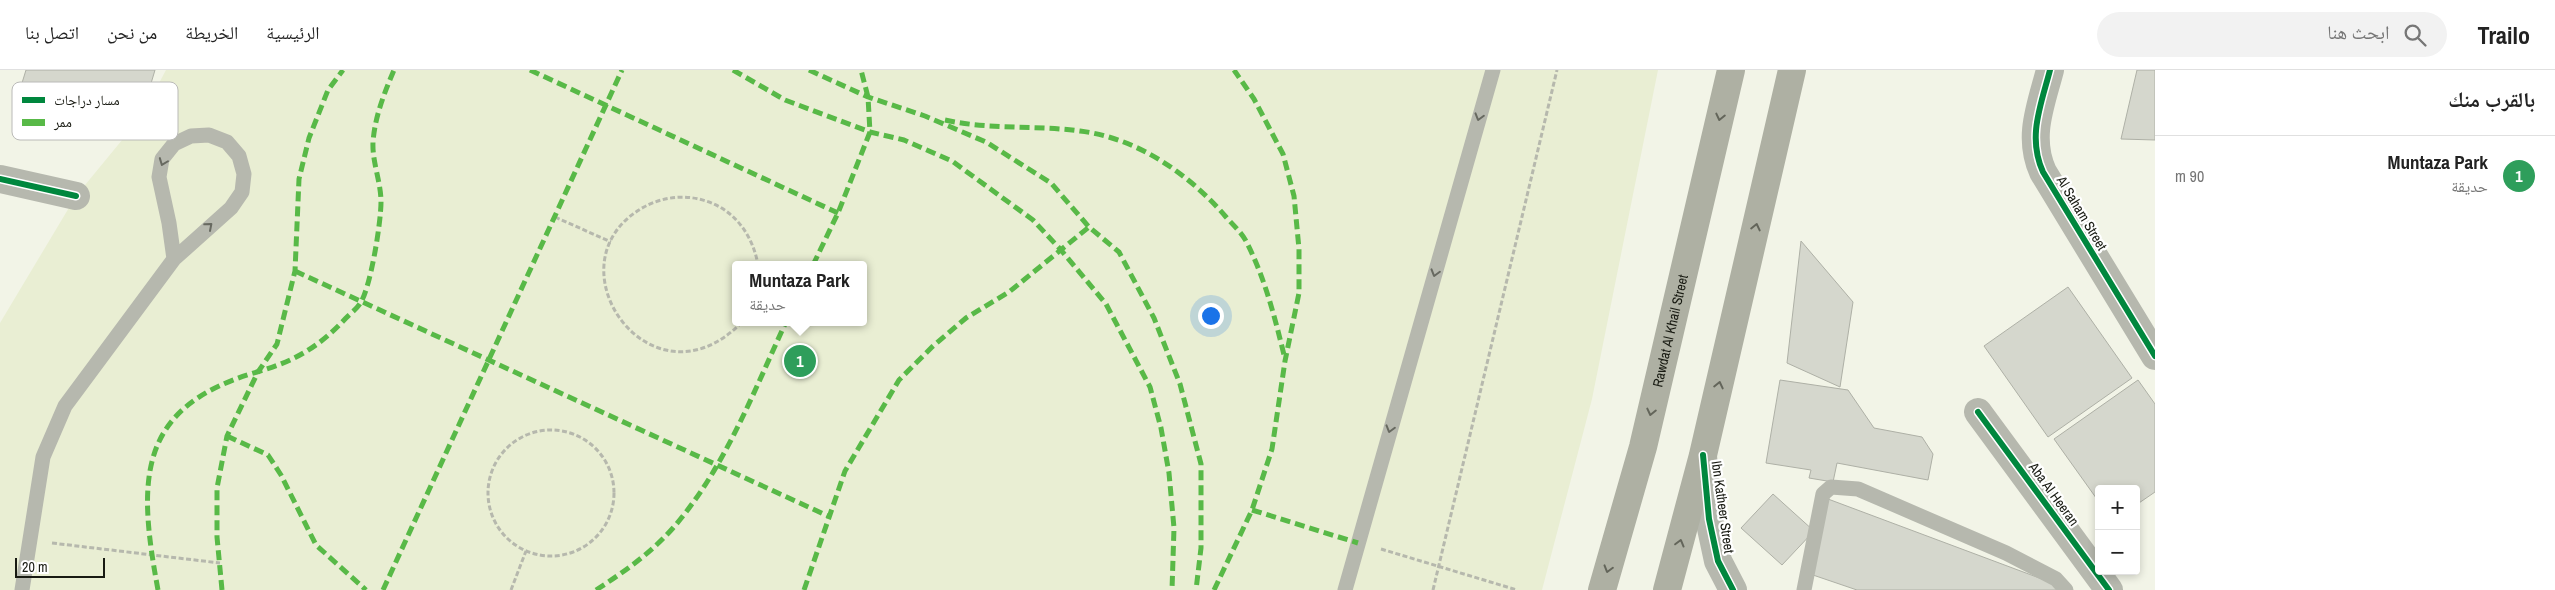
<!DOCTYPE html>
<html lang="ar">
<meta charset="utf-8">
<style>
:root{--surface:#fff;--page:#f2f2f2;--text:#222;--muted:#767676;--line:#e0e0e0;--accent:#db2777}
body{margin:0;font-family:"Archivo Narrow","Noto Naskh Arabic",sans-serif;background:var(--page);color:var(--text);direction:rtl}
.controls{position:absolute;right:15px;bottom:15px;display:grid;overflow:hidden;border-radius:5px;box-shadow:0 2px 8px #0003}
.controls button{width:45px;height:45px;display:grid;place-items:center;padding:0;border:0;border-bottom:1px solid var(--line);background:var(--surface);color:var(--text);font:25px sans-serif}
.scale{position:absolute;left:15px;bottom:12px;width:90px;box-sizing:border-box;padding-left:5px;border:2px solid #181a12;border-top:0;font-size:14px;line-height:18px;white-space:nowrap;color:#181a12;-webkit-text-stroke:4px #fff;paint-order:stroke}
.you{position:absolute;left:1210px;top:245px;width:18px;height:18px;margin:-12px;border:4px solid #fff;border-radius:50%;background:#1a73e8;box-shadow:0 0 0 8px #1a73e833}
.badge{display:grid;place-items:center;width:32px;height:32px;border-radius:50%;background:var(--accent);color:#fff;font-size:16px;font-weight:700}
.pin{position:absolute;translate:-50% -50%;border:2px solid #fff;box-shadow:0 1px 5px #0006}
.popup{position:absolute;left:732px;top:191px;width:135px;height:65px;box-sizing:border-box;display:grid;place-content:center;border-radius:5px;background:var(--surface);filter:drop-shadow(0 1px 4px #0005);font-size:16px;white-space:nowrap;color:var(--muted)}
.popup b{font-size:19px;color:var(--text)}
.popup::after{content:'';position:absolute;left:50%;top:100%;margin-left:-10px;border:10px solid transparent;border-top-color:var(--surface)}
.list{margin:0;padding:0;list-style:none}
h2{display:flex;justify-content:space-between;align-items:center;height:65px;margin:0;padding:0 20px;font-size:21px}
h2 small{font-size:16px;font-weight:400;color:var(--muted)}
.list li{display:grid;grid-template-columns:32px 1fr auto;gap:15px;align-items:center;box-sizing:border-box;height:80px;padding:0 20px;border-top:1px solid var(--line)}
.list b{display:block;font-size:19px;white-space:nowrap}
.list p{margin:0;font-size:16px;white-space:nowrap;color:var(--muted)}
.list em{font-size:16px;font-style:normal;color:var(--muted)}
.icon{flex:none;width:28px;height:28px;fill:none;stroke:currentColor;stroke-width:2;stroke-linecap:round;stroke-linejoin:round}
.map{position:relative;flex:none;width:2155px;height:520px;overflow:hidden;direction:ltr}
header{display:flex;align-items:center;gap:30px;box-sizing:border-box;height:70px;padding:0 25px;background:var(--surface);border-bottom:1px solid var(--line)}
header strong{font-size:24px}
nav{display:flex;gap:28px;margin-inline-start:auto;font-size:18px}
.search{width:350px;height:45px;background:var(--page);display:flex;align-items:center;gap:12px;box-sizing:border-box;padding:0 18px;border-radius:28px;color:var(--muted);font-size:19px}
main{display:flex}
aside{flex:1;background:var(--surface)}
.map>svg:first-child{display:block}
.park{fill:#e9eed3;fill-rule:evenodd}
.building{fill:#d5d7cd;stroke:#aeb0a6}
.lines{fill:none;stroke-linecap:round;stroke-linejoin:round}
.path{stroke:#b6b8ad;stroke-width:3;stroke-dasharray:5 2.5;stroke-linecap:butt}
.lane{stroke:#b6b8ae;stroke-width:15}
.street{stroke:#b6b8ae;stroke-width:28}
.primary{stroke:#aeb0a3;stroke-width:28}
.quiet{stroke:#58b947;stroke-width:5;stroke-dasharray:10 5;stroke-linecap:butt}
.cycleway-casing{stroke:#fff;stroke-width:9}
.cycleway{stroke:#00873e;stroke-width:6}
.oneway{stroke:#676960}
.oneway2{stroke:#63655a}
.labels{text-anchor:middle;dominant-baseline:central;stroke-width:4.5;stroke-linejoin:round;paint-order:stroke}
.street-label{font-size:14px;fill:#181a12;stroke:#fff}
.key{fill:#fff;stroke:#babab8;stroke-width:1}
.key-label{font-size:14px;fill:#181a12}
</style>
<header>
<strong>Trailo</strong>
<div class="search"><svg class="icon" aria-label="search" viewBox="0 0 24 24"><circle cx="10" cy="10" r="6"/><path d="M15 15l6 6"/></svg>ابحث هنا</div>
<nav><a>الرئيسية</a><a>الخريطة</a><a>من نحن</a><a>اتصل بنا</a></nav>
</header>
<main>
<aside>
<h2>بالقرب منك<small></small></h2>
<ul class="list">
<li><span class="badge" style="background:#2e9e5b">1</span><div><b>Muntaza Park</b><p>حديقة</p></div><em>90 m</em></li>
</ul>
</aside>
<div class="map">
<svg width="2155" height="520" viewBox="0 0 2155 520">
<rect width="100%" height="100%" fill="#f2f4e7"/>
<path class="park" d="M166 0H1658L1592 329 1542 520H0V253L76 126 141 47ZM736 195H864V252H736Z"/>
<g class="building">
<polygon points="26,0 155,0 141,47 22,13"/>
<polygon points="2137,0 2155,0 2155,70 2121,69"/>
<polygon points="1801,171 1853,232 1840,317 1787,293"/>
<polygon points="2068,217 2132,308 2048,367 1984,276"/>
<polygon points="1780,310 1848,320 1874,358 1922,367 1933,384 1928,410 1837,393 1833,412 1809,408 1811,400 1766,393"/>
<polygon points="2138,310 2155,334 2155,422 2136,435 2136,419 2099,419 2099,432 2054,369"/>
<polygon points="1773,424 1814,461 1782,495 1741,458"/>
<polygon points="1828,429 2058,515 2061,520 1857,520 1810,504"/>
</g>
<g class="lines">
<g class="path">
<polyline points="555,147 611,172"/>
<path d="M742 252C651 346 544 192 644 137 662 127 685 124 706 131 735 140 753 166 758 195"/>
<circle cx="551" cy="423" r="63"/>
<polyline points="52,473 220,493"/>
<polyline points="1381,479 1517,520"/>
<polyline points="511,520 526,481"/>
<polyline points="1433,520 1557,0"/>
</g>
<g class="lane">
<polyline points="22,520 43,387 65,336 174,189 231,138 242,122 244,104 239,86 227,72 209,65 191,66 174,74 162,89 159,107 169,153 174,189"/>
<polyline points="1345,520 1493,0"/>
<polyline points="1804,520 1823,424 1831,417 1858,419 2006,483 2056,509 2066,520"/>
</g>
<g class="street">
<path d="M2050 0C2041 35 2027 67 2043 102L2155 286"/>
<polyline points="0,109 76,126"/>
<polyline points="1978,342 2109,520"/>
<polyline points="1703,386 1709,449 1718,491 1733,520"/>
</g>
<g class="primary">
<path id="s1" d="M1602 520 1643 377 1731 0"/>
<polyline points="1667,520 1703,385 1792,0"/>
</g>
<g class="quiet">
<polyline points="530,0 838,143"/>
<polyline points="733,0 785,30 870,62 904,70 952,91 1033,150 1061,180 1106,234 1150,317 1161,358 1169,403 1174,458 1172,520"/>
<polyline points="809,0 868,27 925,46 986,72 1051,113 1089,157 1119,182 1154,248 1180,314 1201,394 1201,478 1196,520"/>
<path d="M945 50C990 60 1035 55 1080 61 1138 68 1190 105 1226 147 1233 155 1241 162 1246 171 1265 208 1275 248 1285 289"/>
<polyline points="813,195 838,143 870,62 868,27 861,0"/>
<polyline points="295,201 828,446"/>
<polyline points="227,366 268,385 281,405 316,475 366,520"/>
<polyline points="1252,440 1358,473"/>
<path d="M158 520C138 412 135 337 257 302 295 291 319 277 346 248 351 243 358 238 361 232 371 215 381 152 381 132 381 112 372 92 373 72 375 46 384 24 394 0"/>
<polyline points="222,520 217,467 217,418 227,366 258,302 277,274 295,201 299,109 309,68 328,20 343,0"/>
<polyline points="383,520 622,0"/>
<path d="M596 520C624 502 651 483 673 458 725 398 753 323 786 252"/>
<polyline points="804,520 845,401 899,310 932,277 966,248 1009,222 1089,157"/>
<polyline points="1214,520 1252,440 1272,379 1285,291 1299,223 1299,179 1294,126 1283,84 1254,29 1234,0"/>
</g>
<g class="cycleway-casing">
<g id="cycleway">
<path d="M2050 0C2041 35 2027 67 2043 102L2155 286"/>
<polyline points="0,109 76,126"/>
<polyline points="1978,342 2109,520"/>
<polyline points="1703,385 1709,449 1718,491 1733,520"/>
</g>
</g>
<use href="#cycleway" class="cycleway"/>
</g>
<defs><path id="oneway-chevron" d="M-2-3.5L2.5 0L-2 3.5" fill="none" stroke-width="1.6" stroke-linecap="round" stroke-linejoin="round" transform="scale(1.25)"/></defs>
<g class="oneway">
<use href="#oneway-chevron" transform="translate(1479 47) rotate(106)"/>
<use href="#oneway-chevron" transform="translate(163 92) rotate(111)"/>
<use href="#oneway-chevron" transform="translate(209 156) rotate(-41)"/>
<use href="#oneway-chevron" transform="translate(1435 203) rotate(106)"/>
<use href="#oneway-chevron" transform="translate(1390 359) rotate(106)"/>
</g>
<g class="oneway2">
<use href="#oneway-chevron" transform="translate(1720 47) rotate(103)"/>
<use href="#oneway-chevron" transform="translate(1756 157) rotate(-77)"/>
<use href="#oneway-chevron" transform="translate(1719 315) rotate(-77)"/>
<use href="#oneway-chevron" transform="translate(1651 342) rotate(103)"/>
<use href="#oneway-chevron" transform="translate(1680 473) rotate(-75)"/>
<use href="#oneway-chevron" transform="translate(1608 499) rotate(106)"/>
</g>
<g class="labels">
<g class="street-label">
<text transform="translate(2082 143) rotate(59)">Al Saham Street</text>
<text stroke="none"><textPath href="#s1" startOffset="268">Rawdat Al Khail Street</textPath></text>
<text transform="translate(2054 424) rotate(54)">Aba Al Heeran</text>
<text transform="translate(1723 437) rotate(82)">Ibn Katheer Street</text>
</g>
</g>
<rect x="12" y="12" width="166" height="58" rx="8" class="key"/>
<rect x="22" y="27" width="23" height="6" fill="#00873e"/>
<rect x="22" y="49" width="23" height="7" fill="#58b947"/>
<g class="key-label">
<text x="54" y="35">مسار دراجات</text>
<text x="54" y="57">ممر</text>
</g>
</svg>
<div class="controls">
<button>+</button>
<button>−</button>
</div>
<div class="scale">20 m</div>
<div class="you"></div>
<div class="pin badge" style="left:800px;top:291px;background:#2e9e5b">1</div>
<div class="popup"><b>Muntaza Park</b>حديقة</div>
</div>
</main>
